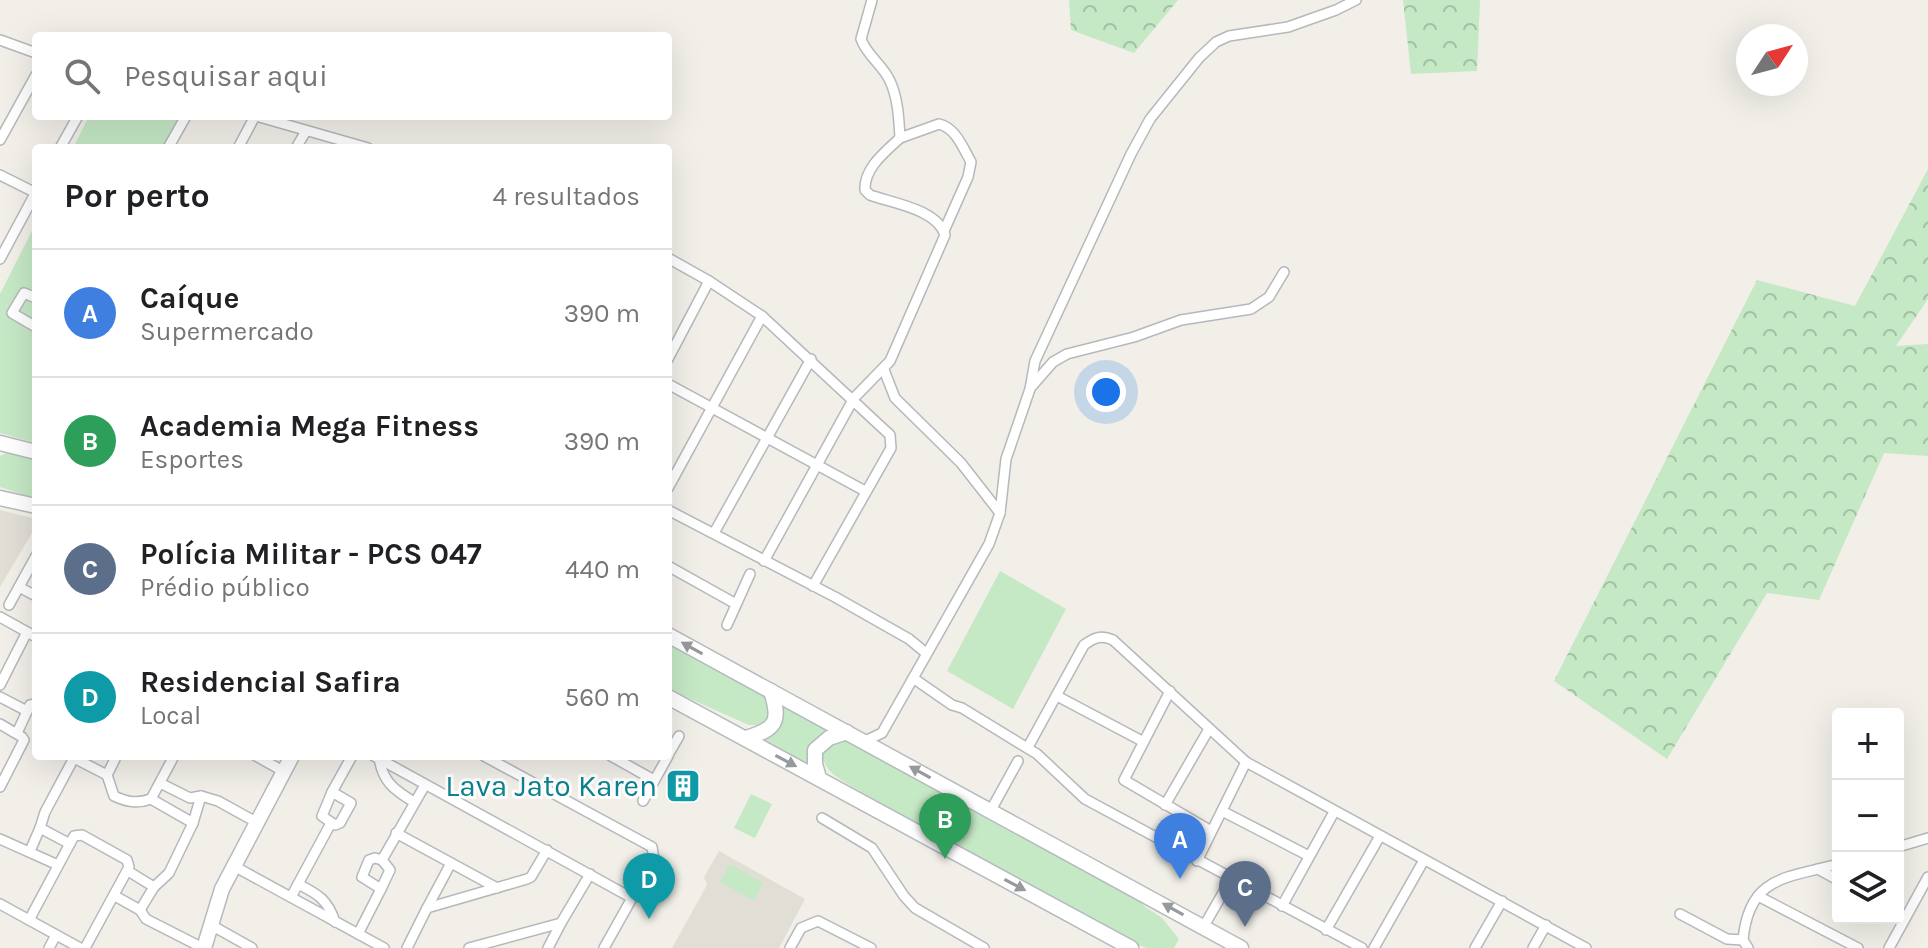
<!DOCTYPE html>
<html lang="pt">
<meta charset="utf-8">
<style>
:root{--surface:#fff;--page:#f6f6f6;--text:#202124;--muted:#757577;--line:#e0e0e0;--accent:#2563eb}
body{margin:0;font-family:Karla,sans-serif;background:var(--page);color:var(--text)}
.controls{position:absolute;right:24px;bottom:24px;display:grid;overflow:hidden;border-radius:8px;box-shadow:0 8px 32px #0002}
.controls button{width:72px;height:72px;display:grid;place-items:center;padding:0;border:0;border-bottom:2px solid var(--line);background:var(--surface);color:var(--text);font:40px sans-serif}
.compass{position:absolute;left:1736px;top:24px;width:72px;height:72px;border-radius:50%;background:var(--surface);box-shadow:0 8px 32px #0002;rotate:54deg}
.you{position:absolute;left:1106px;top:392px;width:28px;height:28px;margin:-20px;border:6px solid #fff;border-radius:50%;background:#1a73e8;box-shadow:0 0 0 12px #1a73e833}
.badge{display:grid;place-items:center;width:52px;height:52px;border-radius:50%;background:var(--accent);color:#fff;font-size:26px;font-weight:700}
.pin{position:absolute;translate:-50% -66px;filter:drop-shadow(0 2px 4px #0008)}
.pin::after{content:'';position:absolute;top:42px;width:28px;height:24px;background:inherit;clip-path:polygon(0 0,100% 0,50% 100%)}
.list{margin:0;padding:0;list-style:none}
h2{display:flex;justify-content:space-between;align-items:center;height:104px;margin:0;padding:0 32px;font-size:34px}
h2 small{font-size:26px;font-weight:400;color:var(--muted)}
.list li{display:grid;grid-template-columns:52px 1fr auto;gap:24px;align-items:center;box-sizing:border-box;height:128px;padding:0 32px;border-top:2px solid var(--line)}
.list b{display:block;font-size:30px;white-space:nowrap}
.list p{margin:0;font-size:26px;white-space:nowrap;color:var(--muted)}
.list em{font-size:26px;font-style:normal;color:var(--muted)}
.icon{flex:none;width:44px;height:44px;fill:none;stroke:currentColor;stroke-width:2;stroke-linecap:round;stroke-linejoin:round}
.map{position:relative;flex:none;width:1928px;height:948px;overflow:hidden}
.search{position:absolute;background:var(--surface);box-shadow:0 8px 32px #0002;left:32px;top:32px;width:640px;height:88px;display:flex;align-items:center;gap:20px;box-sizing:border-box;padding:0 28px;border-radius:8px;color:var(--muted);font-size:30px}
.panel{position:absolute;background:var(--surface);box-shadow:0 8px 32px #0002;left:32px;top:144px;width:640px;height:616px;border-radius:8px}
.map>svg:first-child{display:block}
.education{fill:#e1ded6}
.green{fill:#c5e8c5}
.forest{fill:url(#forest-crowns)}
.lines{fill:none;stroke-linecap:round;stroke-linejoin:round}
.street-casing{stroke:#b5b8bc;stroke-width:12}
.secondary-casing{stroke:#b6babf;stroke-width:17}
.street{stroke:#fff;stroke-width:9}
.secondary{stroke:#fff;stroke-width:14}
.oneway{fill:#979a9d}
.labels{text-anchor:middle;dominant-baseline:central;stroke-width:6;stroke-linejoin:round;paint-order:stroke}
.culture-label{font-size:30px;fill:#0d838f;stroke:#fff;text-anchor:end}
</style>
<div class="map">
<svg width="1928" height="948" viewBox="0 0 1928 948">
<defs>
<pattern id="forest-crowns" width="20" height="18" patternUnits="userSpaceOnUse" patternTransform="scale(2)"><rect width="20" height="18" fill="#c5e8c5"/><path d="M2 6a3 3 0 1 1 6 0M12 15a3 3 0 1 1 6 0" fill="none" stroke="#a3c0a4"/></pattern>
</defs>
<rect width="100%" height="100%" fill="#f1efe8"/>
<g class="education">
<polygon points="0,510 36,519 36,526 0,587"/>
<polygon points="719,851 805,899 779,948 672,948 707,885 704,877"/>
</g>
<g class="green">
<polygon points="89,116 186,116 169,148 73,148"/>
<polygon points="36,223 36,443 0,433 0,294"/>
<polygon points="7,453 36,460 36,499 0,487 0,456"/>
<polygon points="1000,571 1066,609 1013,709 947,671"/>
<polygon points="668,638 765,695 770,704 770,716 761,725 749,725 668,689"/>
<path d="M780 701 833 729C814 734 809 747 810 766L761 740Z"/>
<path d="M847 735 1139 893 1144 906 1162 918 1179 939 1174 948H1147L1132 943 863 793C843 780 818 772 823 746Z"/>
<polygon points="751,794 772,804 755,838 734,828"/>
<polygon points="730,864 763,883 754,901 720,882"/>
</g>
<g class="forest">
<polygon points="1069,0 1178,0 1134,53 1071,30"/>
<polygon points="1403,0 1480,0 1477,71 1411,74"/>
<polygon points="1928,169 1928,299 1896,346 1928,344 1928,456 1884,453 1819,600 1767,593 1667,759 1554,681 1757,280 1855,306"/>
</g>
<g class="lines">
<g class="street-casing">
<g id="street">
<polyline points="0,40 36,53"/>
<polyline points="256,116 368,148"/>
<path d="M900 138 939 124C956 128 963 148 971 162L968 177 944 231"/>
<polyline points="0,140 36,75"/>
<polyline points="60,148 78,116"/>
<polyline points="168,148 186,116"/>
<polyline points="238,148 255,116"/>
<polyline points="296,148 306,131"/>
<polyline points="0,175 36,193"/>
<polyline points="668,258 709,281 762,316 890,435 891,448 813,586"/>
<polyline points="0,259 36,192"/>
<polyline points="36,298 24,293 12,313 36,327"/>
<polyline points="668,359 709,281"/>
<polyline points="884,370 895,398 961,463 1000,513"/>
<polyline points="668,384 865,491"/>
<polyline points="1032,386 1053,362 1067,354 1134,337 1181,320 1251,309 1269,297 1284,272"/>
<polyline points="668,488 762,316"/>
<polyline points="668,510 835,597 909,639 926,653"/>
<polyline points="714,533 811,359"/>
<path d="M764 561 854 398 890 361 945 235C937 209 892 203 870 195L865 190C864 168 885 152 900 138 899 120 898 98 890 81 883 65 867 56 861 39L872 0"/>
<polyline points="668,566 736,604"/>
<polyline points="19,587 36,596"/>
<polyline points="9,605 36,556"/>
<polyline points="0,617 36,637"/>
<polyline points="727,625 750,574"/>
<polyline points="913,678 952,705 962,708 1037,754 1085,799 1362,948"/>
<polyline points="0,685 27,632"/>
<polyline points="1170,691 1124,780 1211,831"/>
<polyline points="1057,696 1142,741"/>
<polyline points="0,697 27,711"/>
<polyline points="0,724 22,737 24,740 0,787"/>
<polyline points="17,733 30,705 36,704"/>
<polyline points="865,741 882,733 989,544 1000,513 1006,459 1030,389 1035,361 1131,154 1150,119 1199,58 1216,42 1229,36 1288,27 1336,10 1356,0"/>
<path d="M1028 747 1084 645C1095 637 1101 635 1113 640L1246 762 1586 948"/>
<polyline points="668,755 679,736"/>
<polyline points="256,756 283,771"/>
<polyline points="374,756 632,898 604,948"/>
<polyline points="484,756 652,847 654,860 632,898"/>
<polyline points="611,756 654,780"/>
<path d="M379 757C382 781 394 790 414 802"/>
<polyline points="74,758 107,775 115,759"/>
<path d="M107 775 114 796C127 802 137 804 151 799L174 756"/>
<polyline points="160,783 190,798 201,796 218,801 256,822"/>
<polygon points="332,792 351,803 340,823 335,825 322,816"/>
<polyline points="332,792 352,756"/>
<polyline points="201,796 193,823 169,873 154,887 140,910 146,919 203,948"/>
<polyline points="151,799 193,823"/>
<polyline points="643,801 668,756"/>
<polyline points="1165,805 1209,729"/>
<polyline points="991,810 1018,761"/>
<polyline points="1222,811 1309,856"/>
<polyline points="822,818 872,848 904,896 915,908 984,948"/>
<polyline points="396,833 497,888"/>
<polyline points="0,839 58,865"/>
<polyline points="70,844 40,828 45,812 75,756"/>
<polyline points="1898,847 1928,838"/>
<polyline points="30,851 40,828"/>
<polygon points="375,858 382,860 390,870 381,889 362,877 369,860"/>
<polyline points="382,860 425,785"/>
<polyline points="1197,861 1246,762"/>
<polyline points="232,865 384,948"/>
<polyline points="1818,869 1838,880"/>
<polyline points="128,871 154,887"/>
<path d="M298 884C318 894 328 900 335 922"/>
<polyline points="115,896 140,910"/>
<polyline points="1758,896 1858,948"/>
<polyline points="291,897 331,823"/>
<polyline points="0,904 80,948"/>
<polyline points="1282,906 1334,812"/>
<polyline points="427,908 451,863"/>
<polyline points="1680,914 1727,939 1743,940"/>
<polyline points="29,920 74,836 82,835 127,860 129,867 85,948"/>
<polyline points="211,925 252,948"/>
<polyline points="1204,926 1231,879"/>
<polyline points="1326,930 1380,836"/>
<polyline points="358,934 381,889"/>
<polyline points="49,948 56,935"/>
<polyline points="407,948 427,908 527,879 531,877 547,850"/>
<polyline points="469,948 561,923 590,874"/>
<polyline points="548,948 561,923"/>
<polyline points="790,948 801,928 818,921 871,948"/>
<polyline points="1374,948 1424,860"/>
<polyline points="1475,948 1502,901"/>
<polyline points="1533,948 1546,925"/>
<path d="M1748 948 1743 940C1749 875 1788 878 1838 864"/>
<polyline points="1889,948 1928,877"/>
</g>
</g>
<g class="secondary-casing">
<g id="secondary">
<polyline points="0,443 36,452"/>
<polyline points="0,498 36,506"/>
<polyline points="668,635 1241,948"/>
<polyline points="668,697 1131,948"/>
<path d="M746 738C776 729 781 722 771 691"/>
<polyline points="819,778 815,764 815,750 829,738 847,732"/>
<polyline points="204,948 222,889 292,756"/>
</g>
</g>
<use href="#street" class="street"/>
<use href="#secondary" class="secondary"/>
</g>
<defs><path id="oneway-solid" d="M-6-.8H1V-3.2L6.5 0L1 3.2V.8H-6Z" transform="scale(2)"/></defs>
<g class="oneway">
<use href="#oneway-solid" transform="translate(692 648) rotate(-151)"/>
<use href="#oneway-solid" transform="translate(786 761) rotate(28)"/>
<use href="#oneway-solid" transform="translate(920 772) rotate(-151)"/>
<use href="#oneway-solid" transform="translate(1015 885) rotate(28)"/>
<use href="#oneway-solid" transform="translate(1173 909) rotate(-151)"/>
</g>
<defs>
<g id="building-square" transform="scale(1.8)"><rect x="-9" y="-9" width="18" height="18" rx="4" fill="#0f9aa8" stroke="#fff"/><path d="M-4-6H4V6H1V3H-1V6H-4ZM-2.5-4.3h1.7v1.8h-1.7ZM.8-4.3h1.7v1.8H.8ZM-2.5-1h1.7V.8h-1.7ZM.8-1h1.7V.8H.8Z" fill="#fff"/></g>
</defs>
<g fill-rule="evenodd">
<use href="#building-square" x="683" y="786"/>
</g>
<g class="labels">
<g class="culture-label">
<text x="657" y="786">Lava Jato Karen</text>
</g>
</g>
</svg>
<div class="controls">
<button>+</button>
<button>−</button>
<button><svg class="icon" aria-label="layers" viewBox="0 0 24 24"><path d="M12 4l9 5-9 5-9-5zM3 14l9 5 9-5"/></svg></button>
</div>
<svg class="compass" viewBox="-18 -18 36 36"><path d="M0-13l5 13h-10z" fill="#e53935"/><path d="M0 13l5-13h-10z" fill="#757577"/></svg>
<div class="you"></div>
<div class="pin badge" style="left:1180px;top:879px;background:#3f7fe0">A</div>
<div class="pin badge" style="left:945px;top:859px;background:#2e9e5b">B</div>
<div class="pin badge" style="left:1245px;top:927px;background:#5c6f8a">C</div>
<div class="pin badge" style="left:649px;top:919px;background:#0f9aa8">D</div>
<div class="search"><svg class="icon" aria-label="search" viewBox="0 0 24 24"><circle cx="10" cy="10" r="6"/><path d="M15 15l6 6"/></svg>Pesquisar aqui</div>
<section class="panel">
<h2>Por perto<small>4 resultados</small></h2>
<ul class="list">
<li><span class="badge" style="background:#3f7fe0">A</span><div><b>Caíque</b><p>Supermercado</p></div><em>390 m</em></li>
<li><span class="badge" style="background:#2e9e5b">B</span><div><b>Academia Mega Fitness</b><p>Esportes</p></div><em>390 m</em></li>
<li><span class="badge" style="background:#5c6f8a">C</span><div><b>Polícia Militar - PCS 047</b><p>Prédio público</p></div><em>440 m</em></li>
<li><span class="badge" style="background:#0f9aa8">D</span><div><b>Residencial Safira</b><p>Local</p></div><em>560 m</em></li>
</ul>
</section>
</div>
